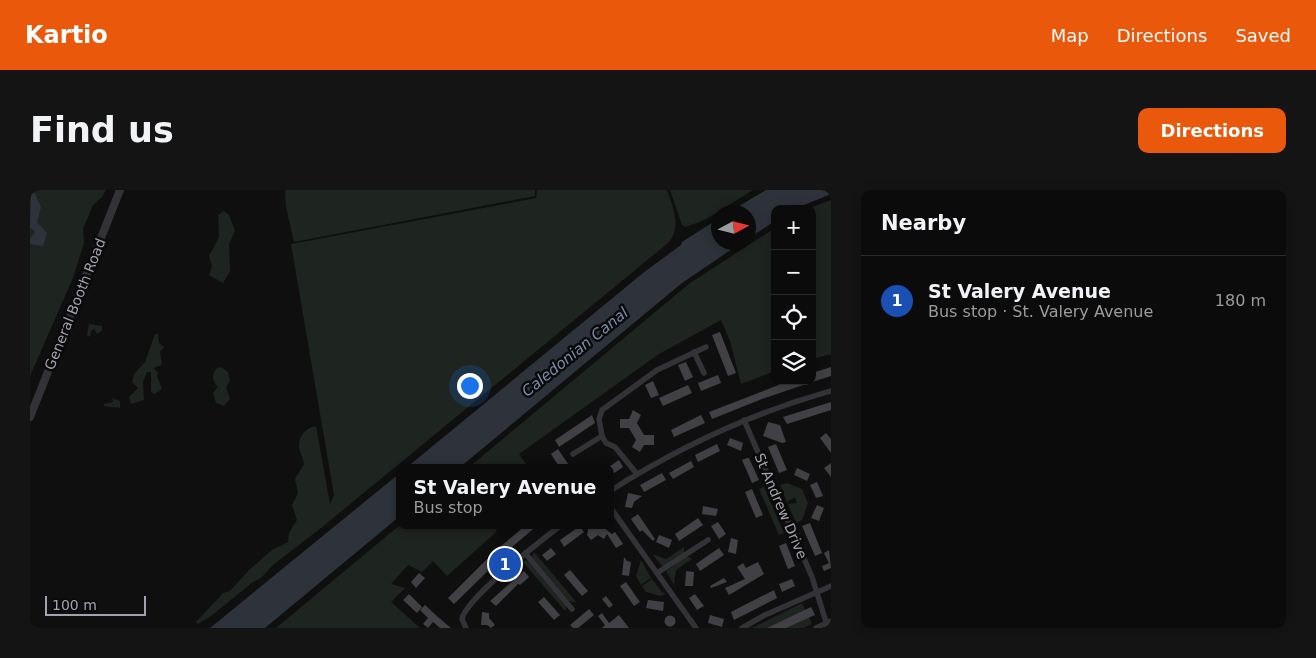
<!DOCTYPE html>
<meta charset="utf-8">
<style>
:root{--surface:#0b0b0c;--page:#141415;--text:#f1f3f6;--muted:#9a9b9d;--line:#2b2b2d;--accent:#ea580c}
body{margin:0;font-family:"DejaVu Sans",sans-serif;background:var(--page);color:var(--text)}
.controls{position:absolute;right:15px;top:15px;display:grid;overflow:hidden;border-radius:10px;box-shadow:0 2px 12px #0003}
.controls button{width:45px;height:45px;display:grid;place-items:center;padding:0;border:0;border-bottom:1px solid var(--line);background:var(--surface);color:var(--text);font:25px sans-serif}
.compass{position:absolute;left:681px;top:15px;width:45px;height:45px;border-radius:50%;background:var(--surface);box-shadow:0 2px 12px #0003;rotate:83deg}
.scale{position:absolute;left:15px;bottom:12px;width:101px;box-sizing:border-box;padding-left:5px;border:2px solid #a2a3af;border-top:0;font-size:14px;line-height:18px;white-space:nowrap;color:#a2a3af;-webkit-text-stroke:4px #0a0a0b;paint-order:stroke}
.you{position:absolute;left:439px;top:195px;width:18px;height:18px;margin:-12px;border:4px solid #fff;border-radius:50%;background:#1a73e8;box-shadow:0 0 0 8px #1a73e833}
.badge{display:grid;place-items:center;width:32px;height:32px;border-radius:50%;background:var(--accent);color:#fff;font-size:16px;font-weight:700}
.pin{position:absolute;translate:-50% -50%;border:2px solid #fff;box-shadow:0 1px 5px #0006}
.popup{position:absolute;left:366px;top:274px;width:218px;height:65px;box-sizing:border-box;display:grid;place-content:center;border-radius:10px;background:var(--surface);filter:drop-shadow(0 1px 4px #0005);font-size:16px;white-space:nowrap;color:var(--muted)}
.popup b{font-size:19px;color:var(--text)}
.popup::after{content:'';position:absolute;left:50%;top:100%;margin-left:-10px;border:10px solid transparent;border-top-color:var(--surface)}
.list{margin:0;padding:0;list-style:none}
h2{display:flex;justify-content:space-between;align-items:center;height:65px;margin:0;padding:0 20px;font-size:21px}
h2 small{font-size:16px;font-weight:400;color:var(--muted)}
.list li{display:grid;grid-template-columns:32px 1fr auto;gap:15px;align-items:center;box-sizing:border-box;height:90px;padding:0 20px;border-top:1px solid var(--line)}
.list b{display:block;font-size:19px;white-space:nowrap}
.list p{margin:0;font-size:16px;white-space:nowrap;color:var(--muted)}
.list em{font-size:16px;font-style:normal;color:var(--muted)}
.icon{flex:none;width:28px;height:28px;fill:none;stroke:currentColor;stroke-width:2;stroke-linecap:round;stroke-linejoin:round}
.map{position:relative;flex:none;width:801px;height:438px;overflow:hidden;border-radius:10px}
header{display:flex;align-items:center;gap:30px;box-sizing:border-box;height:70px;padding:0 25px;background:var(--accent);color:#fff}
header strong{font-size:24px}
nav{display:flex;gap:28px;margin-inline-start:auto;font-size:18px}
.intro{display:flex;align-items:center;justify-content:space-between;box-sizing:border-box;height:120px;padding:0 30px}
h1{margin:0;font-size:35px}
.button{padding:12px 22px;border-radius:10px;background:var(--accent);color:#fff;font-size:18px;font-weight:700}
main{display:flex;gap:30px;padding:0 30px}
aside{flex:1;background:var(--surface);border-radius:10px;box-shadow:0 2px 12px #0003}
.map>svg:first-child{display:block}
.green{fill:#1e2420}
.water{fill:#2e333b}
.building{fill:#414145}
.lines{fill:none;stroke-linecap:round;stroke-linejoin:round}
.minor{stroke:#333237;stroke-width:5.5}
.tertiary{stroke:#333237;stroke-width:8}
.labels{text-anchor:middle;dominant-baseline:central;stroke-width:5;stroke-linejoin:round;paint-order:stroke}
.street-label{font-size:14px;fill:#a2a3af;stroke:#0a0a0b}
.water-label{font-size:15px;font-style:italic;fill:#7b8aa8;stroke:#0a0a0b}
</style>
<header>
<strong>Kartio</strong>
<nav><a>Map</a><a>Directions</a><a>Saved</a></nav>
</header>
<div class="intro"><h1>Find us</h1><a class="button">Directions</a></div>
<main>
<div class="map">
<svg width="801" height="438" viewBox="0 0 801 438">
<rect width="100%" height="100%" fill="#0f0f10"/>
<g class="green">
<polygon points="0,0 76,0 72,7 63,15 53,39 54,53 43,88 0,186"/>
<polygon points="255,0 505,0 505,6 264,52 256,17"/>
<path d="M507 0H637C643 17 652 38 638 53L291 338 243 375 231 388 223 392 181 426 168 434 166 432 193 403 200 401 219 380 242 360 258 352 259 343 267 330 262 315 268 303 265 289 274 274C273 268 270 263 269 257 268 247 276 237 286 236L300 314 304 305 261 54 506 8Z"/>
<polygon points="640,0 723,0 675,30 655,37 652,35"/>
<polygon points="801,10 801,164 782,169 782,19 777,19"/>
<polygon points="194,21 199,25 205,41 199,54 200,81 193,93 179,85 182,76 179,66 189,47 188,25"/>
<polygon points="745,38 745,181 711,194 700,151 691,130 629,164 489,264 499,278 438,278 660,93"/>
<polygon points="59,134 72,136 72,141 67,144 64,139 61,141 60,147 57,145"/>
<polygon points="125,144 128,144 129,153 134,157 130,162 132,175 124,178 128,183 127,186 132,199 124,204 121,201 121,182 117,182 113,192 114,210 101,214 99,207 108,198 102,192 104,184 115,172"/>
<path d="M191 177 198 182 200 191 196 197 200 209 194 216 186 213 183 203 188 197C182 191 181 185 187 178Z"/>
<polygon points="82,208 90,211 90,218 74,216 74,214 83,212"/>
<polygon points="757,293 772,299 778,313 772,330 766,333 758,314 767,313 765,307 757,312 750,295"/>
<polygon points="734,297 754,343 749,345 729,299"/>
<polygon points="370,335 474,335 417,386 403,371 392,382 378,375 361,394 375,398 361,412 390,438 246,438"/>
<polygon points="654,357 654,363 633,377 622,364 636,369"/>
<polygon points="504,362 547,413 539,411 502,367"/>
<polygon points="657,366 662,369 646,380 644,395 636,381"/>
<polygon points="497,370 537,416 535,421 493,372"/>
<polygon points="611,370 621,388 611,395 606,386"/>
<polygon points="622,389 632,402 636,404 630,406 616,402 612,396"/>
<polygon points="772,413 782,434 774,438 722,438"/>
</g>
<g class="water">
<polygon points="736,0 801,0 801,4 764,19 745,19 745,31 719,48 718,22 699,22"/>
<polygon points="1,1 5,4 11,17 7,32 17,43 13,56 0,54 0,48 5,43 4,40 0,38"/>
<polygon points="688,29 688,52 711,53 652,93 429,278 376,278 613,83 651,55 652,52"/>
<polygon points="370,283 370,326 235,438 180,438"/>
</g>
<g class="building">
<polygon points="690,142 706,183 698,186 682,145"/>
<polygon points="656,172 663,187 655,191 648,175"/>
<polygon points="801,177 801,186 782,192 782,183"/>
<polygon points="688,185 691,193 671,201 668,193"/>
<polygon points="623,191 629,205 621,208 615,195"/>
<polygon points="759,191 782,192 732,209 682,229 679,222"/>
<polygon points="658,195 662,203 633,216 629,208"/>
<polygon points="801,212 801,220 757,234 753,227"/>
<polygon points="603,220 611,225 607,233 614,245 624,245 624,255 614,255 610,262 602,257 606,250 599,238 590,238 590,229 599,229"/>
<polygon points="562,225 565,233 529,257 525,250"/>
<polygon points="671,225 675,233 644,247 641,240"/>
<polygon points="738,232 750,235 756,252 752,253 733,246"/>
<polygon points="796,243 801,249 801,263 790,248"/>
<polygon points="700,248 713,253 711,261 697,255"/>
<polygon points="687,254 690,261 668,272 665,265"/>
<polygon points="746,254 757,280 749,283 738,257"/>
<polygon points="528,259 534,268 541,278 530,278 521,264"/>
<polygon points="717,268 719,268 729,290 722,293 712,270"/>
<polygon points="589,270 593,277 580,286 580,276"/>
<polygon points="661,271 664,277 643,289 639,283"/>
<polygon points="801,273 801,287 794,278"/>
<polygon points="767,278 780,284 777,291 764,285"/>
<polygon points="632,283 636,290 614,302 610,295"/>
<polygon points="787,292 793,306 786,308 780,295"/>
<polygon points="722,299 733,325 726,328 715,302"/>
<polygon points="598,303 612,306 604,312 602,318 595,317"/>
<polygon points="787,315 794,318 789,331 781,328"/>
<polygon points="673,316 688,319 686,326 672,324"/>
<polygon points="608,324 625,349 623,351 612,340 610,342 601,329"/>
<polygon points="668,328 673,335 649,351 645,344"/>
<polygon points="688,332 696,344 689,349 681,336"/>
<polygon points="780,333 792,363 785,366 772,336"/>
<polygon points="496,335 508,335 463,373 464,375 424,414 418,408 464,362"/>
<polygon points="559,335 570,335 582,344 585,342 593,354 586,358 577,344 574,349 568,345 561,350 557,345"/>
<polygon points="550,336 554,342 534,357 530,350"/>
<polygon points="629,345 642,350 639,358 626,352"/>
<polygon points="701,348 708,350 706,364 698,362"/>
<polygon points="756,353 765,376 758,379 749,356"/>
<polygon points="521,358 526,364 517,371 512,365"/>
<polygon points="689,358 694,365 670,381 666,374"/>
<polygon points="799,360 801,378 794,381 792,376 799,373 794,363"/>
<polygon points="594,367 597,371 601,372 599,386 592,385"/>
<polygon points="728,372 734,384 699,405 695,398 715,389 707,377 713,373 716,378"/>
<polygon points="540,380 558,401 552,406 534,385"/>
<polygon points="494,381 499,387 490,395 488,394 466,416 460,411"/>
<polygon points="656,381 664,382 663,396 655,396"/>
<polygon points="389,383 395,388 386,398 381,392"/>
<polygon points="694,388 697,392 681,398 680,396"/>
<polygon points="762,389 765,396 752,402 749,394"/>
<polygon points="596,392 610,412 604,416 590,396"/>
<polygon points="744,400 747,408 704,430 701,422"/>
<polygon points="379,404 392,417 387,423 373,410"/>
<polygon points="665,404 674,416 667,420 659,408"/>
<polygon points="576,406 583,415 579,418 572,409"/>
<polygon points="514,407 530,425 524,430 508,412"/>
<polygon points="618,410 634,412 633,421 616,418"/>
<polygon points="395,415 408,427 421,438 410,438 403,432 398,438 393,434 398,428 390,420"/>
<polygon points="781,417 785,425 769,432 756,438 737,438"/>
<polygon points="559,419 564,425 548,438 543,438 540,435"/>
<polygon points="452,422 459,423 459,428 465,435 461,438 457,435 451,435"/>
<polygon points="572,423 579,433 589,425 599,438 572,438 575,435 568,426"/>
<polygon points="680,425 694,429 692,437 678,433"/>
<circle cx="640" cy="431" r="5.5"/>
</g>
<g class="lines">
<g class="minor">
<polyline points="664,162 674,183"/>
<polyline points="714,230 782,387 798,438"/>
<polyline points="543,264 572,246"/>
<polyline points="607,284 585,257 576,253 572,246 569,229 572,220 627,180 676,157"/>
<path d="M580 301C649 257 722 223 801 201"/>
<polyline points="580,317 666,438"/>
<polyline points="495,363 542,419"/>
<polyline points="627,383 678,350"/>
<path d="M436 438 432 429C436 408 512 350 531 335"/>
<polyline points="712,438 735,425 801,396"/>
<polyline points="786,438 801,431"/>
</g>
<polyline class="tertiary" points="0,227 90,0"/>
</g>
<g class="labels">
<g class="street-label">
<text transform="translate(45 114) rotate(-68)">General Booth Road</text>
<text transform="translate(751 316) rotate(67)">St Andrew Drive</text>
</g>
<g class="water-label">
<text transform="translate(545 162) rotate(-39)">Caledonian Canal</text>
</g>
</g>
</svg>
<div class="controls">
<button>+</button>
<button>−</button>
<button><svg class="icon" aria-label="locate" viewBox="0 0 24 24"><circle cx="12" cy="12" r="6"/><path d="M12 2v4M12 18v4M2 12h4M18 12h4"/></svg></button>
<button><svg class="icon" aria-label="layers" viewBox="0 0 24 24"><path d="M12 4l9 5-9 5-9-5zM3 14l9 5 9-5"/></svg></button>
</div>
<svg class="compass" viewBox="-18 -18 36 36"><path d="M0-13l5 13h-10z" fill="#e53935"/><path d="M0 13l5-13h-10z" fill="#9a9b9d"/></svg>
<div class="scale">100 m</div>
<div class="you"></div>
<div class="pin badge" style="left:475px;top:374px;background:#1a4fb4">1</div>
<div class="popup"><b>St Valery Avenue</b>Bus stop</div>
</div>
<aside>
<h2>Nearby<small></small></h2>
<ul class="list">
<li><span class="badge" style="background:#1a4fb4">1</span><div><b>St Valery Avenue</b><p>Bus stop · St. Valery Avenue</p></div><em>180 m</em></li>
</ul>
</aside>
</main>
